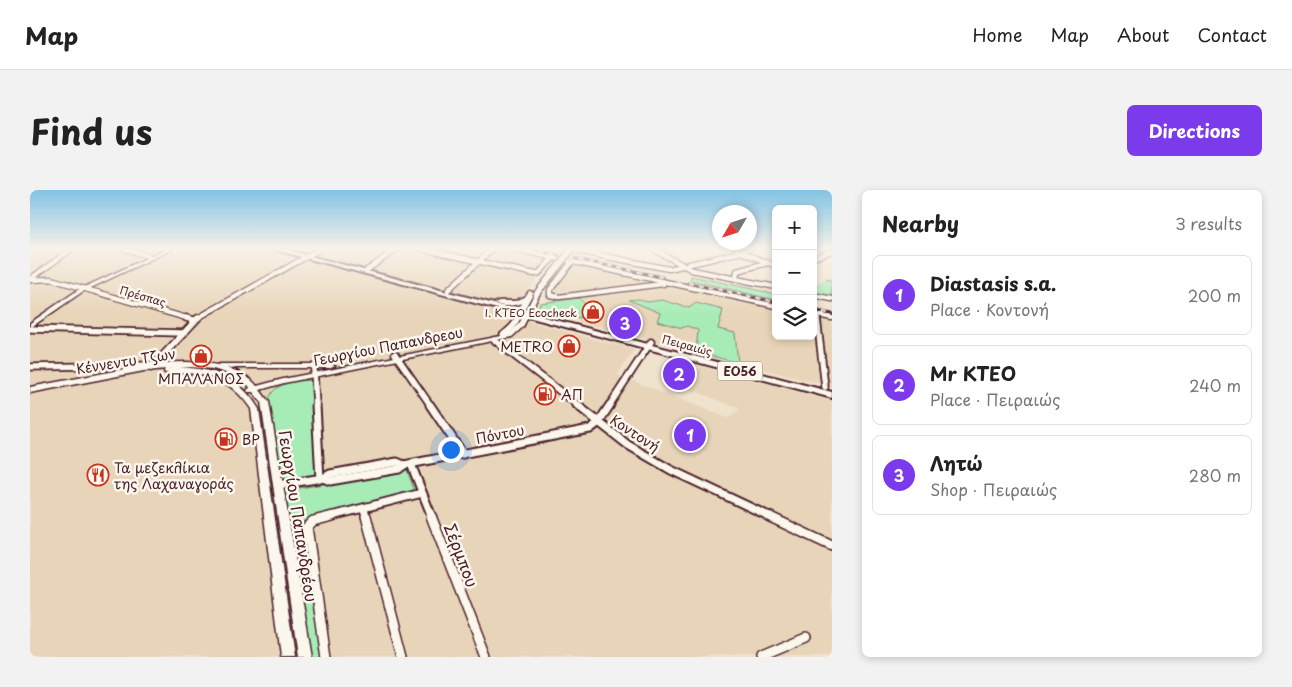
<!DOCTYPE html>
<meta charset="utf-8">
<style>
:root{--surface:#fff;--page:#f2f2f2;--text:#222;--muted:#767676;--line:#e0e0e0;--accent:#7c3aed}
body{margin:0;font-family:"Playpen Sans",sans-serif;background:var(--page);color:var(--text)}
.controls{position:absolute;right:15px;top:15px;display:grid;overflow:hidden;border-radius:8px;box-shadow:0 2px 8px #0003}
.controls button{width:45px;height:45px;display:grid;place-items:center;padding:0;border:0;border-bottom:1px solid var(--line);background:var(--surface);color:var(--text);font:25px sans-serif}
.compass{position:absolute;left:682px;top:15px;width:45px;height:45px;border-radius:50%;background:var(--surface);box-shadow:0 2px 8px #0003;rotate:231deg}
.you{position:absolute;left:420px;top:259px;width:18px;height:18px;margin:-12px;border:4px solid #fff;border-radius:50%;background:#1a73e8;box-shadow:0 0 0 8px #1a73e833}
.badge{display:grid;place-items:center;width:32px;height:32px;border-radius:50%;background:var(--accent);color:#fff;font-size:16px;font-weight:700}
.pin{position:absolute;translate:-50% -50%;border:2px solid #fff;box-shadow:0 1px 5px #0006}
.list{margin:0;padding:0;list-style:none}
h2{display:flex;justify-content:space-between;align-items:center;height:65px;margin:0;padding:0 20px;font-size:21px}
h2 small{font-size:16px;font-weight:400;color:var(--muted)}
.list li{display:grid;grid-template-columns:32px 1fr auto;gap:15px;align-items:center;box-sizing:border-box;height:80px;margin:0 10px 10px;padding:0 10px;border:1px solid var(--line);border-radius:8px}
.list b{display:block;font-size:19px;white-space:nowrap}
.list p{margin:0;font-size:16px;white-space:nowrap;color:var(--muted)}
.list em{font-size:16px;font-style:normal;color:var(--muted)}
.icon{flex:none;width:28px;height:28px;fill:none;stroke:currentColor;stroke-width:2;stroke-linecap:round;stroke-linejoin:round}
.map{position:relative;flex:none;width:802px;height:467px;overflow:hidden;border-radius:8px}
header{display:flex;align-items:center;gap:30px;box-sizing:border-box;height:70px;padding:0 25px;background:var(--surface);border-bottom:1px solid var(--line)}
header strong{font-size:24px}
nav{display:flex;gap:28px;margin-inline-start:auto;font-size:18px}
.intro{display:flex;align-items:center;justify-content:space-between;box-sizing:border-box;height:120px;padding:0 30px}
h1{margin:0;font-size:35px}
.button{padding:12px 22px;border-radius:8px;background:var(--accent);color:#fff;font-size:18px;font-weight:700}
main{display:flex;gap:30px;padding:0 30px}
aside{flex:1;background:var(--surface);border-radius:8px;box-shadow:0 2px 8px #0003}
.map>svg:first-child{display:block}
.built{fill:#e8d5b9}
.green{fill:#a7ecb7;stroke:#788671}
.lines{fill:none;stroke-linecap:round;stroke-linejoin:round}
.street-far3-casing{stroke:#4a1f2b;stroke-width:7}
.street-far2-casing{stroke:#4a1f2b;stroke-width:9}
.street-far1-casing{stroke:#4a1f2b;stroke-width:11}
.street-casing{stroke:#4a1f2b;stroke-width:12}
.secondary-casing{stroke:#4a1f2b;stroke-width:3}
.primary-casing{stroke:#4a1f2b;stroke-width:4}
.street-far3{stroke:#fbf7ec;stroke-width:4.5}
.street-far2{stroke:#fbf7ec;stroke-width:5.5}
.street-far1{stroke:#fbf7ec;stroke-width:7}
.street{stroke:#fbf7ec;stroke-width:9}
.secondary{fill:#fbf7ec;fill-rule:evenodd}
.primary{fill:#fbf7ec;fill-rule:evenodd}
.rail-casing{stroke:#4a1f2b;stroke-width:3}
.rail{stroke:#fbf7ec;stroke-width:2;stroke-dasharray:5;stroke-linecap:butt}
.secondary-bridge-casing{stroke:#4a1f2b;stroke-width:8;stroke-linecap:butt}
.secondary-bridge{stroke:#fbf7ec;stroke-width:5.5}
.labels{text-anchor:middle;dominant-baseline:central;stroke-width:5;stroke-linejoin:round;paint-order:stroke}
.far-street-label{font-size:11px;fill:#4a1f2b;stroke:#fbf7ec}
.far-poi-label{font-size:11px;fill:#4a1f2b;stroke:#fbf7ec;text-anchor:end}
.shield{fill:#fbf7ec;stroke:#7f6065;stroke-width:1}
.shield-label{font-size:12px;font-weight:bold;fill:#4a1f2b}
.street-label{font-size:14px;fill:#4a1f2b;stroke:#fbf7ec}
.poi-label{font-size:14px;fill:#4a1f2b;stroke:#fbf7ec;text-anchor:start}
.near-street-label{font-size:16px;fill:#4a1f2b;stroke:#fbf7ec}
</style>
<header>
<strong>Map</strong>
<nav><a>Home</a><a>Map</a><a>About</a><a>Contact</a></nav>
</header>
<div class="intro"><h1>Find us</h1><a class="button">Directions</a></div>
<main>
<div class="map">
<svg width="802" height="467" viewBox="0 0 802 467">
<rect width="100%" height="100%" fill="#f0e3ce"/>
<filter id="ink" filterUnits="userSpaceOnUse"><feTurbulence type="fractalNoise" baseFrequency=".02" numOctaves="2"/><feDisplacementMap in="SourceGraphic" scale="10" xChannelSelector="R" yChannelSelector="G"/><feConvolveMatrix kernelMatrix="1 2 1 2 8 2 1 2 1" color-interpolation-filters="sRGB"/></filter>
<g filter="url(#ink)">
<g class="built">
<polygon points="0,59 479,59 524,69 475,125 604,160 588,185 698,228 710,219 659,199 671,176 802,211 802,467 0,467"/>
<polygon points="542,74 746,118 746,146 783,146 783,126 802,130 802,197 708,173 704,144 688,139 692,120 659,118 632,110 617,112 609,109 600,111 630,123 627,130 668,140 666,162 547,131 560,117 545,104 529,105 524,103 523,97"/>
</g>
<g class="green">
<polygon points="661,86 746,104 746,110 660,90"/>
<polygon points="797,89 802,91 802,108 783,104 783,98"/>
<polygon points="549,108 558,117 550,128 508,118 510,113"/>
<polygon points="609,109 617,112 632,110 659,118 666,113 693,120 688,139 705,143 708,173 666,162 668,140 657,136 652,138 627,131 630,123 599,110"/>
<path d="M274 190 282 191 287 282 284 285 254 290 252 288 239 208C245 194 260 192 274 190Z"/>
<polygon points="377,280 385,302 271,332 292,467 281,467 254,303 258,300"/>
</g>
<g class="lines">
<g class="street-far3-casing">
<g id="street-far3">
<polyline points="95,59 119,66"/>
<polyline points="392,59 505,84 509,83 523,68"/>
<polyline points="484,59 746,116"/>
<polyline points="538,59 639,79 711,62 746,76"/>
<polyline points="623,59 662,80 746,97"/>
<polyline points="783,68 802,61"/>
<polyline points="542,72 520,100 520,105 529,107 633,94"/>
<polyline points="337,80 367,59"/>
<polyline points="0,89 42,59"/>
<polyline points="706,89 707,81 737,73"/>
<polyline points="0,90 21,89 160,129"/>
<polyline points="418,100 462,59"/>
<polyline points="783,105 802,109"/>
<polyline points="784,124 802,128"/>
<polyline points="787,125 787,129"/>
<polyline points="166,129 290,59"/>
</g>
</g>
<g class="street-far2-casing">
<g id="street-far2">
<polyline points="156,128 164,130"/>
<polyline points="787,128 795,197"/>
<polyline points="0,139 152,143"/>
<polyline points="464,150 549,216"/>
<polyline points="365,164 401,216"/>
<polyline points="0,177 126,175"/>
<polyline points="121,178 168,128"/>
<polyline points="284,180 286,216"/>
<polyline points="579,216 621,152"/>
</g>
</g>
<g class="street-far1-casing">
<g id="street-far1">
<polyline points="286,215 290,289"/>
<polyline points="400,215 433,264"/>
<polyline points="547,215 598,255 641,280 741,327"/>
<polyline points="381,274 402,327"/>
<polyline points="293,288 300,291 369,279 374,275 560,239 568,233 580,215"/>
<polyline points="248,295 293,288 300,284 367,272 374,275"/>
<polyline points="334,318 336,327"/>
<polyline points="298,327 392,303"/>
</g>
</g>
<g class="street-casing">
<g id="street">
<polyline points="336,326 373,467"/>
<polyline points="401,326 456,467"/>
<polyline points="738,326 802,356"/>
<polyline points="296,467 277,337 283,331 303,326"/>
<polyline points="731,467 776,448"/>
</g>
</g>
<g class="secondary-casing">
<g id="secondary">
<polygon points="136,59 143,59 52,102 0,138 0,133 48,100"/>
<polygon points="703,59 723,59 711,64"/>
<path d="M499 101 504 102C495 115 492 131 481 142L490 132 505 102 510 103 493 137 482 147 254 193 230 200 239 212 282 467H268L231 212 223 202H218L217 200 220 198 219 196 202 185 183 179 161 177 114 181 0 203V197C21 193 43 189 64 185 104 177 147 167 187 175L190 174H301L305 176 301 178H197C208 181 220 187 227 196L253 189 471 146 470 144C474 140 478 138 482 133 489 123 491 111 499 101Z"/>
<path d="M135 179C160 175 193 180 212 198 219 204 224 211 229 219L265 467H251L221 219C200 187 174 182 138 183H135L134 181Z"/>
</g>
</g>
<g class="primary-casing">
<g id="primary">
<polygon points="242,59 253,59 802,202 802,208"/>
<path d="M495 107 499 109 498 111C488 115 474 119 465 113L469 111H485Z"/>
</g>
</g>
<use href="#street-far3" class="street-far3"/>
<use href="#street-far2" class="street-far2"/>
<use href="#street-far1" class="street-far1"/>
<use href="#street" class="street"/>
<use href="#secondary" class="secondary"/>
<use href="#primary" class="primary"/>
<g class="rail-casing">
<g id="rail">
<polyline points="500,59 632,87"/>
<polyline points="658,93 746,112"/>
<polyline points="783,120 802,124"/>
</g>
</g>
<use href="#rail" class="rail"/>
<g class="secondary-bridge-casing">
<polyline id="secondary-bridge" points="507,103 542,59"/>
</g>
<use href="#secondary-bridge" class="secondary-bridge"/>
</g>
</g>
<linearGradient id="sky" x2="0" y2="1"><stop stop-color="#81c3e4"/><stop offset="0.47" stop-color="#f8f2e9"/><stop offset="1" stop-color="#f8f2e9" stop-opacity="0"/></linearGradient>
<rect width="802" height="125" fill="url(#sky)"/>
<defs>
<g id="shop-ring" transform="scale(1.125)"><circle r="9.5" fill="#fbf7ec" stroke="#c8321e" stroke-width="1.5"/><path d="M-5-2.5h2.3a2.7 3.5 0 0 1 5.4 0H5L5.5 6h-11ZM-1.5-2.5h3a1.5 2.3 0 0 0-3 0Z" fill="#c8321e"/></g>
<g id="fuel-ring" transform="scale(1.125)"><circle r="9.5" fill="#fbf7ec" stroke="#c8321e" stroke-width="1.5"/><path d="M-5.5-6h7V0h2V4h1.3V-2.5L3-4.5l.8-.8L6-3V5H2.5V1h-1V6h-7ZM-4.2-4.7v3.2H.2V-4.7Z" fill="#c8321e"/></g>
<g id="restaurant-ring" transform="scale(1.125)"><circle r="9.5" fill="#fbf7ec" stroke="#c8321e" stroke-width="1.5"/><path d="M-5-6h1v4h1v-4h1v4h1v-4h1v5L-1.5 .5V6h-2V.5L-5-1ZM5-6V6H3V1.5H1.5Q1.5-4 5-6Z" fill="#c8321e"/></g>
</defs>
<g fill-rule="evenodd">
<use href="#shop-ring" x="563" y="122"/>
<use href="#shop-ring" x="539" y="156"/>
<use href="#shop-ring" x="171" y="166"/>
<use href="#fuel-ring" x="515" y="204"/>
<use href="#fuel-ring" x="196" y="249"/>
<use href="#restaurant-ring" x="68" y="285"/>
</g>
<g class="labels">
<g class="far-street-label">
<text transform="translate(113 106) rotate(16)">Πρέσπας</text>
<text transform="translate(657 155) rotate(15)">Πειραιώς</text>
</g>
<g class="far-poi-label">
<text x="547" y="122">Ι. ΚΤΕΟ Ecocheck</text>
</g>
<rect class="shield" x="687.5" y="171.5" width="45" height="19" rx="4"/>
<g class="shield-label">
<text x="710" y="181">ΕΟ56</text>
</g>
<g class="street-label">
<text transform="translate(358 156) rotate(-11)">Γεωργίου Παπανδρεου</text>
<text transform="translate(96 171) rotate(-9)">Κέννεντυ Τζων</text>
<text transform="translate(605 243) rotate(33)">Κοντονή</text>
<text transform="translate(470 244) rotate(-11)">Πόντου</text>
</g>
<g class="poi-label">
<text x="523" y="156" text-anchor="end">METRO</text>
<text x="171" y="188" text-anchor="middle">ΜΠΑΛΑΝΟΣ</text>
<text x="531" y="204">ΑΠ</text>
<text x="212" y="249">BP</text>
<text x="84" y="277">Τα μεζεκλίκια<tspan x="84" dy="16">της Λαχαναγοράς</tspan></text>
</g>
<g class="near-street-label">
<text transform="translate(269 326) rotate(81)">Γεωργίου Παπανδρέου</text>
<text transform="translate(432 365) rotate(69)">Σέρμπου</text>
</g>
</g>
</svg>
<div class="controls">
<button>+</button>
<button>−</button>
<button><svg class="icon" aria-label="layers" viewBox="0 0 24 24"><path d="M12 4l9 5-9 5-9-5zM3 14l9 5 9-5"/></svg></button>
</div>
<svg class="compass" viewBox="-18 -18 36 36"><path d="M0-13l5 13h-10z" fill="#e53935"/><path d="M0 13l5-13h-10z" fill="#767676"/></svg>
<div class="you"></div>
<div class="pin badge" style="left:660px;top:245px">1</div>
<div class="pin badge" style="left:649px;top:184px">2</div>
<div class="pin badge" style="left:595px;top:133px">3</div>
</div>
<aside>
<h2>Nearby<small>3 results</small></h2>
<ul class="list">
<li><span class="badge">1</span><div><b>Diastasis s.a.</b><p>Place · Κοντονή</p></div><em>200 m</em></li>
<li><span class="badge">2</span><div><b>Mr KTEO</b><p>Place · Πειραιώς</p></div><em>240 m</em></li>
<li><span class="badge">3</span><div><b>Λητώ</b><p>Shop · Πειραιώς</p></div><em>280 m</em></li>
</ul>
</aside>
</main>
